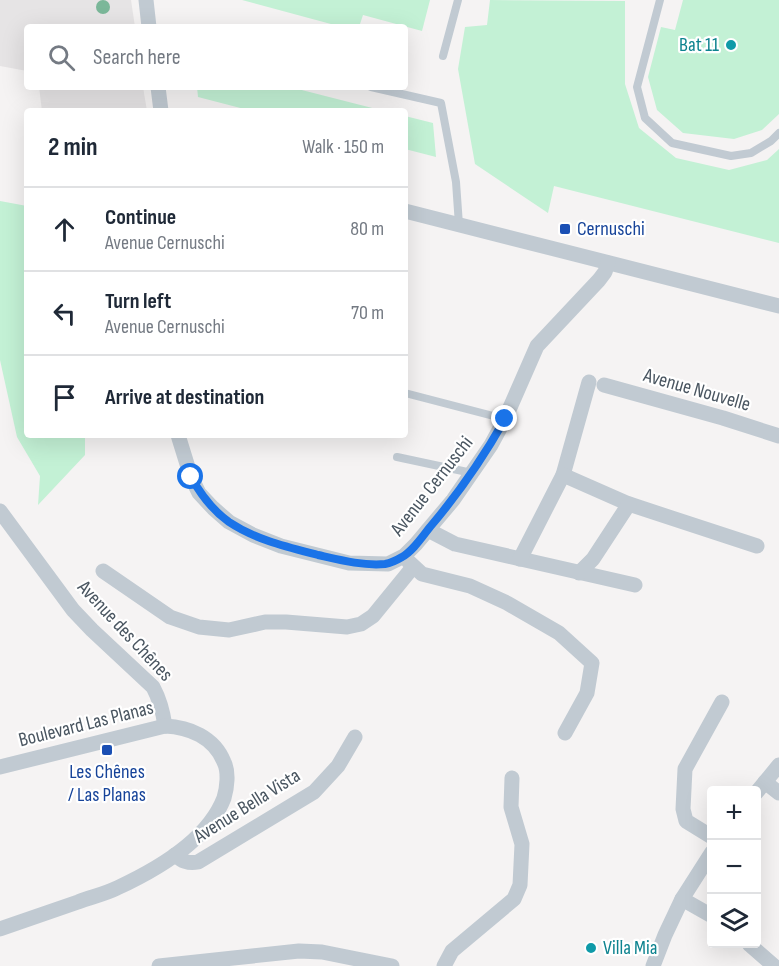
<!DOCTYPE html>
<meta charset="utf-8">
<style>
:root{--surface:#fff;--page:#f6f6f7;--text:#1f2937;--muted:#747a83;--line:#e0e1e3}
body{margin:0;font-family:"Sofia Sans Condensed",sans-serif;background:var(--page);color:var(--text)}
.controls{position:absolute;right:18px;bottom:18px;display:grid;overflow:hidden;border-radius:6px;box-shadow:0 6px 24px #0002}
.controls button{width:54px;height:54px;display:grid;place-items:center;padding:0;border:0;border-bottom:2px solid var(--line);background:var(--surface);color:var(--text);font:30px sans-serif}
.stop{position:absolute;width:18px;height:18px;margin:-14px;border:4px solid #1a73e8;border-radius:50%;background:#fff}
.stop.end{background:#1a73e8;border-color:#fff;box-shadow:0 2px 6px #0008}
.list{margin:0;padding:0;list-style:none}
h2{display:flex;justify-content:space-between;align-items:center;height:78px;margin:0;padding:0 24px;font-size:26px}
h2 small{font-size:20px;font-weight:400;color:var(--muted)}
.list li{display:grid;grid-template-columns:39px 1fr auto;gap:18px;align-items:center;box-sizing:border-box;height:84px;padding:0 24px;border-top:2px solid var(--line)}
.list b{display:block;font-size:22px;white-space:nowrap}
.list p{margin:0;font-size:20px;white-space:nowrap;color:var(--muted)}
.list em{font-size:20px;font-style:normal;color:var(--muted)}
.icon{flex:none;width:33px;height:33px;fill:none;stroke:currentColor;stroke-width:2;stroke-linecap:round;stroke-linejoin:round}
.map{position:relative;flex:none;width:779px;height:966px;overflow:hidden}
.search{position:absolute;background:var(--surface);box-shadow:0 6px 24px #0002;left:24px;top:24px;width:384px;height:66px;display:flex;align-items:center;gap:15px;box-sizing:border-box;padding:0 21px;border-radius:6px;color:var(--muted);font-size:22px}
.panel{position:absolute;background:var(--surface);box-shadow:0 6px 24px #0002;left:24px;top:108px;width:384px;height:330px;border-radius:6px}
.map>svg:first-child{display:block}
.education{fill:#e6e4e5}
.green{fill:#c3f1d5}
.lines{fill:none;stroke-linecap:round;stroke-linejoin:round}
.lane{stroke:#c1cad2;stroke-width:8}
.street{stroke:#c1cad2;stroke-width:15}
.tree{fill:#7bb799}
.route{stroke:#1a73e8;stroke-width:8}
.culture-dot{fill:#0f9aa8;stroke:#fff;stroke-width:2}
.transit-dot{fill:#1a4fb4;stroke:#fff;stroke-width:2}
.labels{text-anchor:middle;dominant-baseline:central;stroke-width:4.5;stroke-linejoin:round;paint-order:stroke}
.culture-label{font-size:20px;fill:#0d838f;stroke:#fff;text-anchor:end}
.transit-label{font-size:20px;fill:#164399;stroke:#fff;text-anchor:start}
.street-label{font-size:20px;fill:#4a5661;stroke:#fff}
</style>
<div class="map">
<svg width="779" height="966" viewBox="0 0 779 966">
<rect width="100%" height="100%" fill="#f5f3f3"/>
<g class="education">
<polygon points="0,0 131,0 135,27 27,27 27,71 0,66"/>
<polygon points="39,87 143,87 147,111 42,111"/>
</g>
<g class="green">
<polygon points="242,0 430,0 422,31 363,15 359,27 342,27"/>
<polygon points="490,0 625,1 625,84 639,128 676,158 729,170 767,160 779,149 779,243 554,186 548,213 475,164 458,69 465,27 487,25"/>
<polygon points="683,0 779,0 779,114 762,130 734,139 683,133 657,110 648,77 661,27 675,30"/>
<polygon points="197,87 290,87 384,111 252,111 198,97"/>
<polygon points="405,116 433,123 436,157 405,149"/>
<polygon points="0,201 27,206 27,435 85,435 85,455 38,505 40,476 17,437 0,360"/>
</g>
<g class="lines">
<g class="lane">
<polyline points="660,0 637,87 645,118 672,143 731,156 751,153 771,141 779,133"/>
<polyline points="443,56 458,0"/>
<polyline points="371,87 441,103 456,182 459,225"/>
<polyline points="405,393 505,419"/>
<polyline points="397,457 472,473"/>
</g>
<g class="street">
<polyline points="146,0 149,27"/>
<polyline points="158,87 161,111"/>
<polyline points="405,211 779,306"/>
<polyline points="604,385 723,418 779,436"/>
<polyline points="178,435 191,477 199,493 213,508 229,522 253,535 281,546 349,563 388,564 404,556 416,544 453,500 491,445 505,419 537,346 599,280 605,272 608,263"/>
<polyline points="563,475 589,382"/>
<path d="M0 511 73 610 92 630 153 687C160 700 163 712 165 726"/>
<polyline points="428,530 455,544 635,585"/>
<polyline points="520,559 563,475 629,504 757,546"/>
<polyline points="408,561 422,574 470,586 507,603 559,633 592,663 587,693 565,733"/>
<polyline points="103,571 170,617 199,627 229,630 265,622 286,622 347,627 361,624 373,616 413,567"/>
<polyline points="579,573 593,559 629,504"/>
<path d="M0 767 165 726C189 727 214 737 224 762 229 772 227 788 224 798 208 840 156 870 117 888 105 894 91 897 78 902 52 911 26 920 0 929"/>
<polyline points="765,782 779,793"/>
<polyline points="756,793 779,765"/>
<polyline points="712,837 686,821 683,809 685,769 722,702"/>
<path d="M175 855C182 861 188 864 198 862L314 792 338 766 355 737"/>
<polyline points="682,899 712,916"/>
<polyline points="749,944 774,966"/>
<polyline points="159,966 299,951 322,952 392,966"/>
<polyline points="444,966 452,951 514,899 520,885 522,844 511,807 512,778"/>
<polyline points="653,966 665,935 682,899 712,852"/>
</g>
</g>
<circle class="tree" cx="103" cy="7" r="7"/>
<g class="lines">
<path class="route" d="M191 477C201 495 212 510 229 522 256 540 287 547 318 555 340 560 363 566 385 564 391 563 397 560 402 557 413 551 422 537 430 527 459 493 483 458 505 419"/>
</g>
<g class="culture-dot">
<circle cx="731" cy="45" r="6"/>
<circle cx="591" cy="948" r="6"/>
</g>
<g class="transit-dot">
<rect x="559" y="223" width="12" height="12" rx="3"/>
<rect x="101" y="744" width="12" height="12" rx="3"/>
</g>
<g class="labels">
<g class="culture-label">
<text x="719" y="45">Bat 11</text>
<text x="603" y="948" text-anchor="start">Villa Mia</text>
</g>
<g class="transit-label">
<text x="577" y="229">Cernuschi</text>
<text x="107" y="772" text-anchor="middle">Les Chênes<tspan x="107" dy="23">/ Las Planas</tspan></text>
</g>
<g class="street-label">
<text transform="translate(697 390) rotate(16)">Avenue Nouvelle</text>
<text transform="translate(432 486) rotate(-52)">Avenue Cernuschi</text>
<text transform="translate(125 631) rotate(47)">Avenue des Chênes</text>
<text transform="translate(86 724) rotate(-14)">Boulevard Las Planas</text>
<text transform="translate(247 806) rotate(-32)">Avenue Bella Vista</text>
</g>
</g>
</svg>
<div class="controls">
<button>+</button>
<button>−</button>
<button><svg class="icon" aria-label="layers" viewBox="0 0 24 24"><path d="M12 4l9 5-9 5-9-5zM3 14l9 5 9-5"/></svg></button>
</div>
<div class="stop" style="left:191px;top:477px"></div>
<div class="stop end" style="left:505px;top:419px"></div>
<div class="search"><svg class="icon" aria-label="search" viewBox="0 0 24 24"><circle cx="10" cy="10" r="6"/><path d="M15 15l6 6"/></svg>Search here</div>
<section class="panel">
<h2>2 min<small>Walk · 150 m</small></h2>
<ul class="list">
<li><svg class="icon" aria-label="ahead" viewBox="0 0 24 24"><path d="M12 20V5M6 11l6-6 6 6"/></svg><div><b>Continue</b><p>Avenue Cernuschi</p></div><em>80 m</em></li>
<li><svg class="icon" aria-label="left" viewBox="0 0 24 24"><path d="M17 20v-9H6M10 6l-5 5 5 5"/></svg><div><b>Turn left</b><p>Avenue Cernuschi</p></div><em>70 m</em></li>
<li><svg class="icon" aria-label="arrive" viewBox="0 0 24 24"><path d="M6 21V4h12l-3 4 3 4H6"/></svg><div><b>Arrive at destination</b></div></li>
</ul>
</section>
</div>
